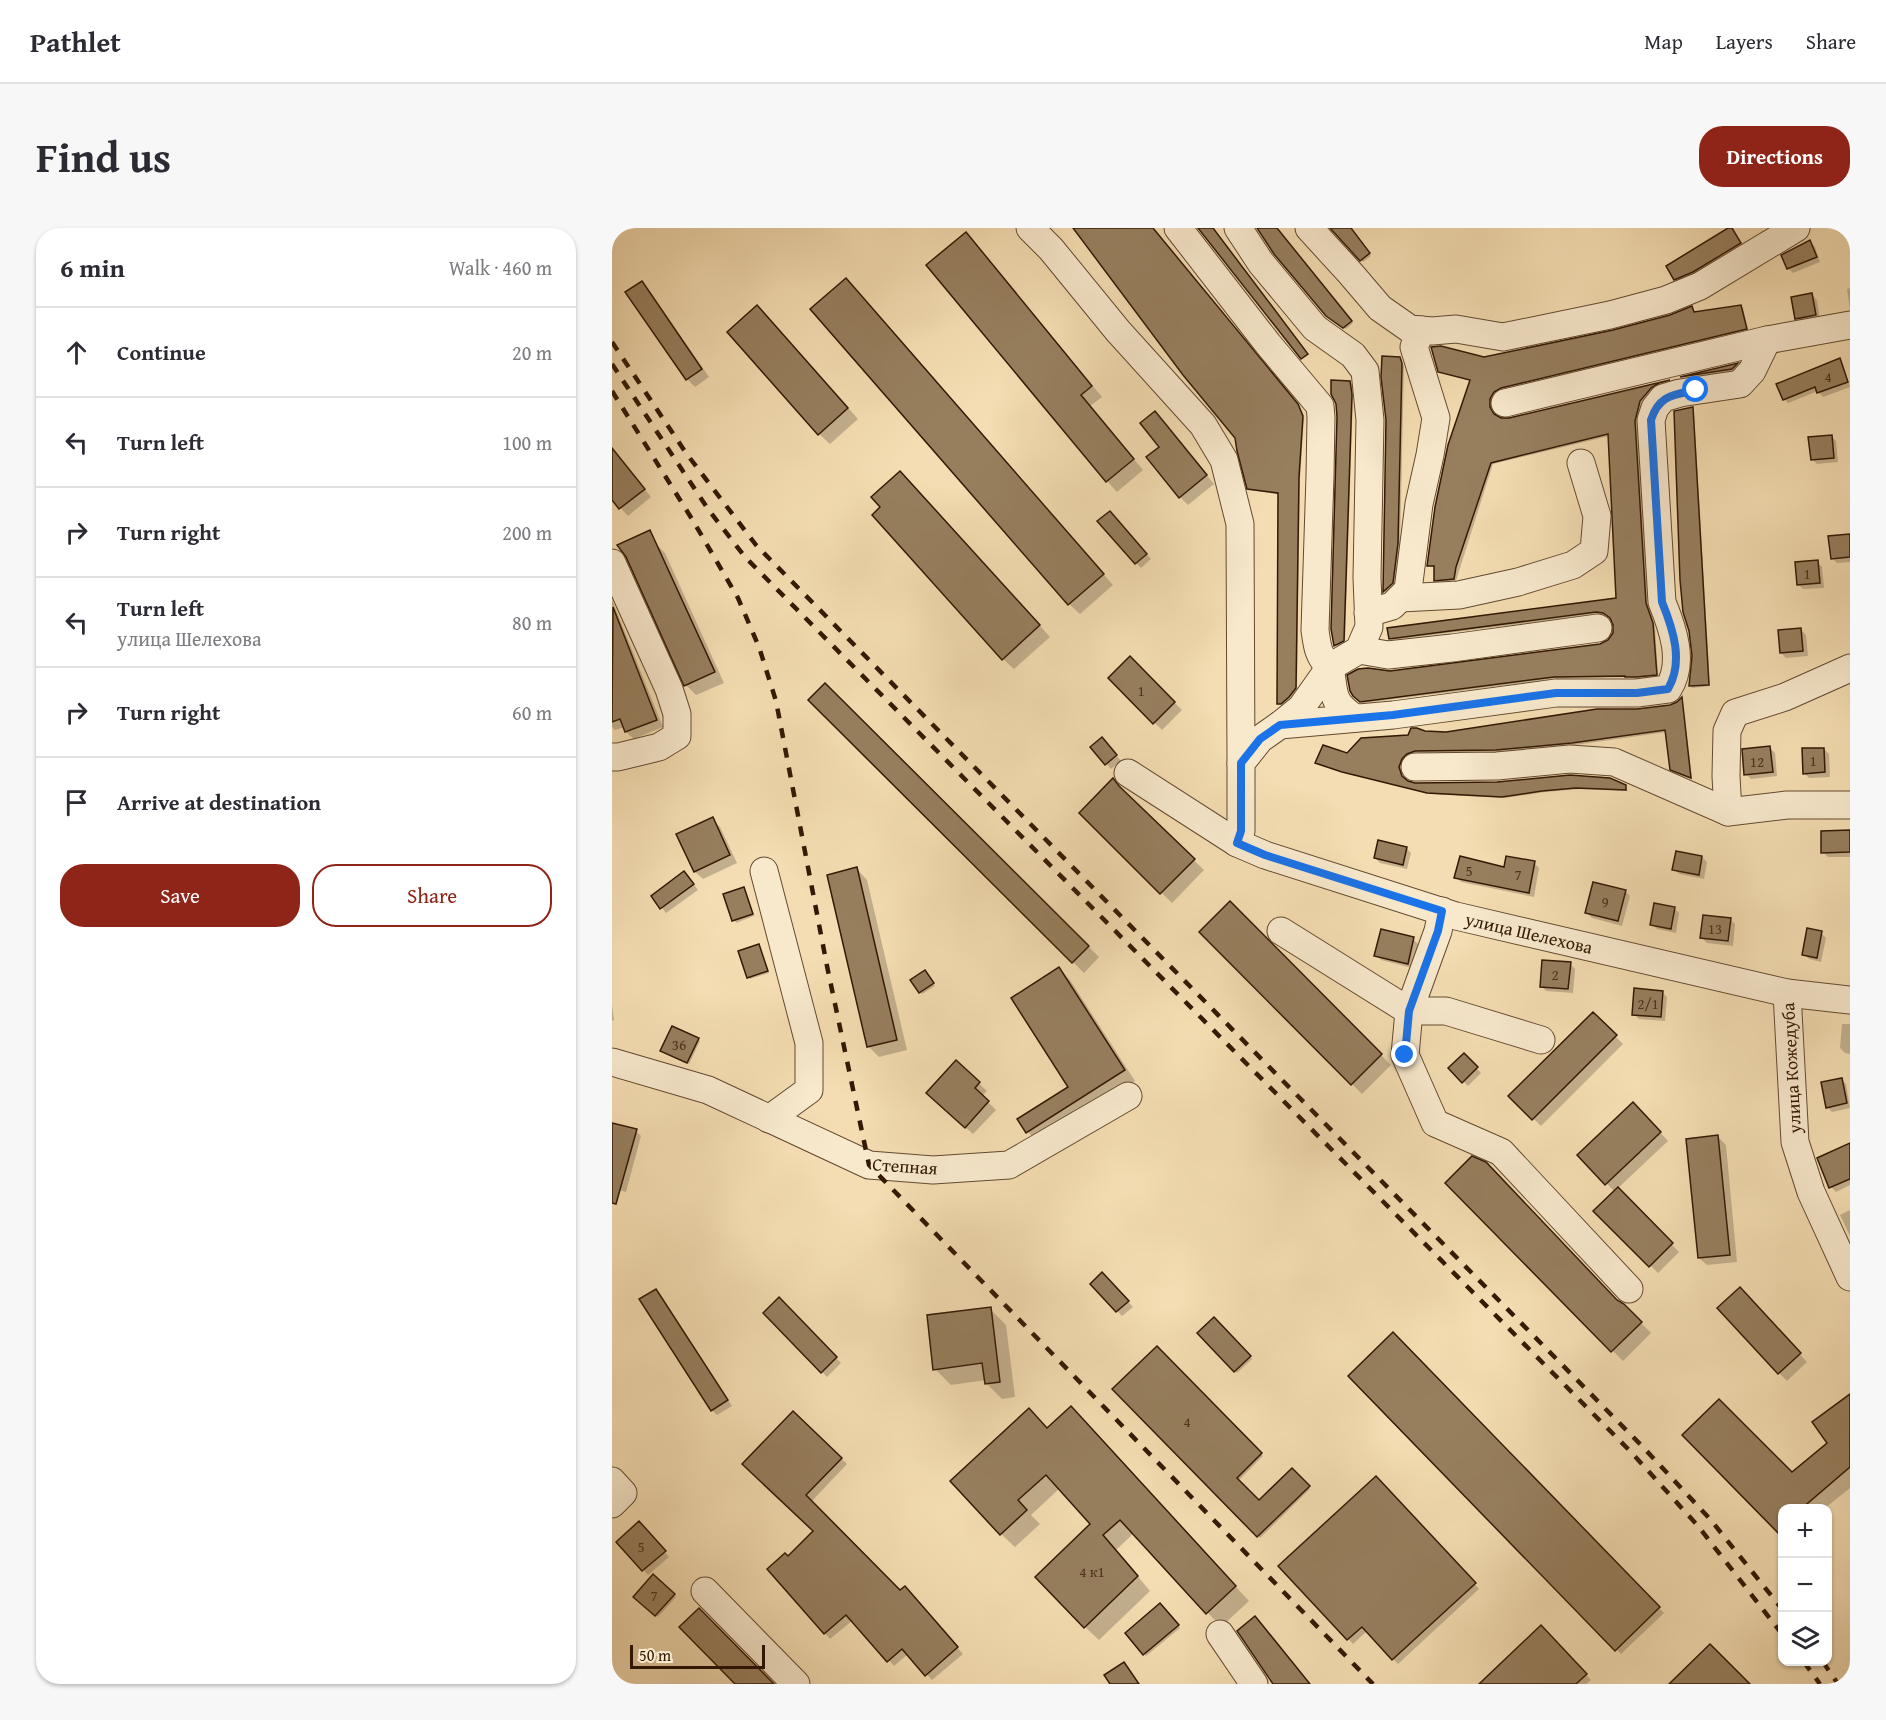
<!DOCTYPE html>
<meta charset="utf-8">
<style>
:root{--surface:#fff;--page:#f7f7f7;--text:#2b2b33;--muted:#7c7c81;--line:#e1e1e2;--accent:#8f2418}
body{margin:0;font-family:"Gentium Book Plus",serif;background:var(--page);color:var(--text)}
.controls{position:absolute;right:18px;bottom:18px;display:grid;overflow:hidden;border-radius:12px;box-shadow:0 2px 4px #0004}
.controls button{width:54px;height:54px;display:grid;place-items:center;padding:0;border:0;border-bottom:2px solid var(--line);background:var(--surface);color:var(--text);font:30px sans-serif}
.scale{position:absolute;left:18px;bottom:15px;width:135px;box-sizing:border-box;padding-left:6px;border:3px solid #331904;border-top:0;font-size:16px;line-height:21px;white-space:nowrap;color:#331904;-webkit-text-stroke:4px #f8e9cd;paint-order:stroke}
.stop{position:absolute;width:18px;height:18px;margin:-14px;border:4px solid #1a73e8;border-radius:50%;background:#fff}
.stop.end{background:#1a73e8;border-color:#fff;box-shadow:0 2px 6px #0008}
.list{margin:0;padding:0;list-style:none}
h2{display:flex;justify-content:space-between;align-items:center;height:78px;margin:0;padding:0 24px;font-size:26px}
h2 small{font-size:20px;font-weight:400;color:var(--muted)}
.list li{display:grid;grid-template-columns:39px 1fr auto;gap:18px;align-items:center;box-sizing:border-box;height:90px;padding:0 24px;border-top:2px solid var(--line)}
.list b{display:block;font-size:22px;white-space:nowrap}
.list p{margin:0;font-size:20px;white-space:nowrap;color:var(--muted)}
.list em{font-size:20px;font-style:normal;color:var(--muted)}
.actions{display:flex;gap:12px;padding:18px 24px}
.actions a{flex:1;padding:14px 0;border:2px solid var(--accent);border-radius:24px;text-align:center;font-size:21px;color:var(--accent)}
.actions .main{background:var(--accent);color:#fff}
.icon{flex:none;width:33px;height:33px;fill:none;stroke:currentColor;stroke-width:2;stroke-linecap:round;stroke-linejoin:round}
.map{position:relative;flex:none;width:1238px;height:1456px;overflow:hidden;border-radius:24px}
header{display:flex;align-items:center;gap:36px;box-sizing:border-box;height:84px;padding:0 30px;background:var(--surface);border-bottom:2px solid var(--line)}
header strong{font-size:28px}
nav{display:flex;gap:33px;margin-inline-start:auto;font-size:21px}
.intro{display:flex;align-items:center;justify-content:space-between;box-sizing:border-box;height:144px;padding:0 36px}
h1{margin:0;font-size:42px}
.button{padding:15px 27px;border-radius:24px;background:var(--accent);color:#fff;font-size:21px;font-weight:700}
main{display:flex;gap:36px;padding:0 36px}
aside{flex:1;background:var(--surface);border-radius:24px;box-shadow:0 2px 4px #0004}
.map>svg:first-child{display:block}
.shadow{fill:#0003}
.building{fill:#977f5e;stroke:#331904;stroke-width:1.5}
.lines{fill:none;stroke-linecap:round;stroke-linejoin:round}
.minor-casing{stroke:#634a30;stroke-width:29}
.minor{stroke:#f8e9cd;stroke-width:27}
.rail{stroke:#331904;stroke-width:4.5;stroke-dasharray:10 10;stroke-linecap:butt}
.route{stroke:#1a73e8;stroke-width:8}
.labels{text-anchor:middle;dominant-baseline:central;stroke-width:4.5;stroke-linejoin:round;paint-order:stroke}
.number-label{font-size:15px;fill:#4c321a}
.street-label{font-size:18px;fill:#331904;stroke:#f8e9cd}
</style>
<header>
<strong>Pathlet</strong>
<nav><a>Map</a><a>Layers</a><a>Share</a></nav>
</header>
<div class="intro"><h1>Find us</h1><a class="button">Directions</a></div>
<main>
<aside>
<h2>6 min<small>Walk · 460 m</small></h2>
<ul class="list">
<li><svg class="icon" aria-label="ahead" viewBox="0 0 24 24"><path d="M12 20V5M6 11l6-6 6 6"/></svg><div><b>Continue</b></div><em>20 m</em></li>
<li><svg class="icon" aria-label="left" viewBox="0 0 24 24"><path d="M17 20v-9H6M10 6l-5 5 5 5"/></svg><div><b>Turn left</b></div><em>100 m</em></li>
<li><svg class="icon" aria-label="right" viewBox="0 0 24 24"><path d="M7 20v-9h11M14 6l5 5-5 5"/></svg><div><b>Turn right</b></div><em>200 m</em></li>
<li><svg class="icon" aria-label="left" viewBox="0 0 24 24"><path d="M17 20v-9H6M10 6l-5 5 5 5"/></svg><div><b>Turn left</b><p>улица Шелехова</p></div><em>80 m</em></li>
<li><svg class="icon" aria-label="right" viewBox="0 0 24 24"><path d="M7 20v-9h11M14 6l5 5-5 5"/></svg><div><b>Turn right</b></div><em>60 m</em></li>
<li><svg class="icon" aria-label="arrive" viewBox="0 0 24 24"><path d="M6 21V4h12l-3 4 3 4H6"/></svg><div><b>Arrive at destination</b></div></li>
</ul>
<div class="actions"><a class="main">Save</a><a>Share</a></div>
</aside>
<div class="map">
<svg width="1238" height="1456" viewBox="0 0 1238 1456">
<rect width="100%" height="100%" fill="#f4ddb2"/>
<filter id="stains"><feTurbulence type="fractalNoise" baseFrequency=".00333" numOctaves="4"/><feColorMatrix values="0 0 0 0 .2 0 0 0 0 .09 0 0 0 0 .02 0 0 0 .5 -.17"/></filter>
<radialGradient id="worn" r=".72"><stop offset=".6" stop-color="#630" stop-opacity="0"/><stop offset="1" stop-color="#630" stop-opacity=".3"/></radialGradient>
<g class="shadow">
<polygon points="461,0 540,0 688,180 692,191 688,252 685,463 679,471 672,477 666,475 668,267 639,262 637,260 625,210"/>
<polygon points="647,0 663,0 741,95 734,101 718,90"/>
<polygon points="720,0 738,0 759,28 751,34"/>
<polygon points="1121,2 1130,17 1083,45 1065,53 1063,51"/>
<polygon points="1198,14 1203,19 1208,34 1181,45 1176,40"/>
<polygon points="364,17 490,169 478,178 531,242 505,264 495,253"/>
<polygon points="30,55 37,62 97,149 83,159 75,151"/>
<polygon points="1238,60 1238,81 1235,61"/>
<polygon points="244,63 501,357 468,386 457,376"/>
<polygon points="1200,67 1205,72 1208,92 1189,95 1184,90"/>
<polygon points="1129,78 1131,80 1136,102 892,161 884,166 879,174 879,183 883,188 889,192 897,192 1058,154 1049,156 1041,162 1030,175 1025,195 1036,378 1043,398 1046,448 1027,451 1016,449 945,451 751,475 742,467 778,444 989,417 997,413 1002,406 1003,397 1000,390 995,387 987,386 780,412 778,410 1005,372 997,208 881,236 844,353 825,354 823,352 823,339 817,337 859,153 830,145 827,143 872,130 1002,104 1059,89 1080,80 1083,85"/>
<polygon points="156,90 246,191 218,216 207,206"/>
<polygon points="788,130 792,138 788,318 783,357 774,365 773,364 775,192"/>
<polygon points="1227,132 1231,136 1238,159 1211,169 1206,163 1176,175 1172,171"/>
<polygon points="1125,137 1127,138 1122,143 1071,150"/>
<polygon points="738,154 740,156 741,169 733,415 725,419 720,401"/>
<polygon points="1080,181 1082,183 1098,458 1080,460 1078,458 1082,428"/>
<polygon points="551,193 602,256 576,277 568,269 549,219"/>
<polygon points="1219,208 1224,213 1226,234 1205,236 1200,231"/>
<polygon points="0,221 39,269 16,288 0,270"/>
<polygon points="299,255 438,409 402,441 391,431"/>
<polygon points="502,289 539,331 529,340 524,335"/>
<polygon points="1238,307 1238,334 1225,335 1220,330"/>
<polygon points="43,315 53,325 112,455 84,467 74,457"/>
<polygon points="1205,334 1210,339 1212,360 1191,361 1186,356"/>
<polygon points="0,372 51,499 22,511 14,504 13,499 3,502 0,499"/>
<polygon points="1189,402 1194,407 1196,428 1174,430 1169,425"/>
<polygon points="518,430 570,482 550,502 498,450"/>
<polygon points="213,457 487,729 472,745 198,472"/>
<polygon points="1070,471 1080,550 1062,543 1055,504 963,517 887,524 806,525 797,527 791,533 789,542 791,551 803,556 1013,558 1016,563 967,561 933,564 893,570 818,566 734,545 705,535 813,505 834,505 1058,478 1065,475"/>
<polygon points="495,516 509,533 499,541 480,519"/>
<polygon points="1158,520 1163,525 1165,548 1139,551 1134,546"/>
<polygon points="1212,521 1217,526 1218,549 1197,550 1192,545"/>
<polygon points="516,569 592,642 560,675 469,585"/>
<polygon points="100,591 108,599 125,635 91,651 83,644"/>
<polygon points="1238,604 1238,629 1216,629 1211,624"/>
<polygon points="794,620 799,625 795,641 768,635 763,630"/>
<polygon points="1090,629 1095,634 1092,651 1067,646 1062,641"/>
<polygon points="922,635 927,640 922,669 849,654 844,649"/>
<polygon points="245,641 255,652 295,822 267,829 256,818"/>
<polygon points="77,650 86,662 54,685 41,668"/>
<polygon points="132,661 142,688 124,695 113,667"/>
<polygon points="1013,663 1018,668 1010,698 980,690 975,685"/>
<polygon points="618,675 779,837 750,866 589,704"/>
<polygon points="1062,680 1067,685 1064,705 1045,701 1040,696"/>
<polygon points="1118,691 1123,696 1121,718 1095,715 1090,710"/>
<polygon points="1209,705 1214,710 1209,734 1197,731 1192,726"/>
<polygon points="801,711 806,716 800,740 769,732 764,727"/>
<polygon points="147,718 157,745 138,751 136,749"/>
<polygon points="958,736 963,741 961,765 934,763 929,758"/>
<polygon points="447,741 458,752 523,853 426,914 416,904 458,859"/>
<polygon points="315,746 323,758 310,766 308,764"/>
<polygon points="1050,764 1055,769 1053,793 1027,791 1022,786"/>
<polygon points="0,777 2,792 0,793"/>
<polygon points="981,786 1011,816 929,898 898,868"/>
<polygon points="1230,796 1238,796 1238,826 1233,825 1228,820"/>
<polygon points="86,811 88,813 77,836 52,824"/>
<polygon points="852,827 869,845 856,858 838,840"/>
<polygon points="344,834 375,863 370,868 384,882 361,906 324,873"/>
<polygon points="1229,852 1234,856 1238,880 1220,884 1215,879"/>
<polygon points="1021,876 1056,913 1005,961 1067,1024 1046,1045 984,983 1003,964 967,927"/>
<polygon points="0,896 24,903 29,908 14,964 0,960"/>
<polygon points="1106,909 1114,917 1125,1034 1095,1037 1087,1030"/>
<polygon points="1238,916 1238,957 1224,964 1219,959"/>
<polygon points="835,955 1011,1077 1039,1105 1011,1133"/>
<polygon points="1238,982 1238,1008 1228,987"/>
<polygon points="490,1046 521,1079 510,1088 480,1056"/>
<polygon points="44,1062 49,1067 120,1178 105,1187 100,1182"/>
<polygon points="1135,1069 1195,1134 1175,1153 1167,1145"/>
<polygon points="167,1071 229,1135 215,1149 153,1085"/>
<polygon points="378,1081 394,1097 403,1169 390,1171 374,1155 374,1152 339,1157 323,1141"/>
<polygon points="602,1091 640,1131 625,1145 587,1105"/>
<polygon points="781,1106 1052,1385 1009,1426 738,1148"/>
<polygon points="545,1120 651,1228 626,1253 647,1274 680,1242 698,1261 648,1310 502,1161"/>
<polygon points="1238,1169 1238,1260 1213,1280 1170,1280 1170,1307 1072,1207 1180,1246 1217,1215"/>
<polygon points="181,1185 235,1236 199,1274 288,1364 298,1365 351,1426 320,1452 296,1426 282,1438 241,1392 218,1411 157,1341 176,1330 203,1303 132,1236"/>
<polygon points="472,1194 637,1373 609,1399 522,1305 504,1322 538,1363 487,1412 473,1399 480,1296 448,1260 419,1287 428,1296 403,1319 389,1306 436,1201"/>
<polygon points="764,1250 867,1361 786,1436 755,1403 741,1416 668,1338"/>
<polygon points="32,1300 57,1329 36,1347 6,1314"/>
<polygon points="41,1348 64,1369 46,1389 23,1369"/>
<polygon points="548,1377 568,1400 534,1428 515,1405"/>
<polygon points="929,1399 979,1452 974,1456 869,1456"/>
</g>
<g class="building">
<polygon points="461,0 541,0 686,176 691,188 687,249 684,460 677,469 669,476 665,476 666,265 635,261 625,223 623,210 571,147"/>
<polygon points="586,0 601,0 696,126 689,131"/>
<polygon points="645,0 665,0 740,93 731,100 714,88 662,26"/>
<polygon points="718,0 739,0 758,25 748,33"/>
<polygon points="1116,0 1120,0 1129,15 1081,44 1062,52 1054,38"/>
<polygon points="354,4 480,158 469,167 522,231 494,254 314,37"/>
<polygon points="1198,12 1205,29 1175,41 1169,27"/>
<polygon points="234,50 492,346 456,377 198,81"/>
<polygon points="30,53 90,141 74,152 13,64"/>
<polygon points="1200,65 1204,87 1183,91 1179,69"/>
<polygon points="145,77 236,180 206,207 115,104"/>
<polygon points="1129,77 1135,101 889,160 882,164 878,171 878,179 882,186 889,190 897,190 1058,152 1047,155 1039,160 1028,173 1023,193 1034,375 1041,395 1045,447 1024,449 1013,449 1013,448 942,449 748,474 741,468 738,463 735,447 746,441 756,440 778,443 988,416 996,412 1001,405 1001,397 998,390 991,385 984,384 777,411 775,400 1004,370 996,206 879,235 844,339 842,351 822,353 822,338 815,338 823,279 836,217 858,152 826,144 819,119 829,118 872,129 1001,102 1058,87 1080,78 1082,84"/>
<polygon points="770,128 788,129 790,135 786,315 781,355 771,364 774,192 769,149"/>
<polygon points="1228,130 1236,154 1205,165 1203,159 1171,172 1164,156"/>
<polygon points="1126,135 1120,141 1068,149"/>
<polygon points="719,152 738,153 740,166 732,413 722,418 719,401 725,189 724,176 719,166"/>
<polygon points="1081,179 1097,457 1077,458 1080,428 1077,403 1071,384 1068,352 1062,183"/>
<polygon points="543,183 595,247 567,270 534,229 547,219 528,195"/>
<polygon points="1220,207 1222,230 1199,232 1196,209"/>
<polygon points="0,220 33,261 7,281 0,272"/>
<polygon points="288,243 428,397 390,432 260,287 268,279 259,269"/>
<polygon points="498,283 535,326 523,336 485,293"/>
<polygon points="38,302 103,444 72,458 14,329 5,317"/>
<polygon points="1238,306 1238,329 1219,331 1216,308"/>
<polygon points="1206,332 1208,355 1185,357 1183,334"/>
<polygon points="1,379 45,492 13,504 8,491 0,494"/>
<polygon points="1189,400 1191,423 1168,425 1166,402"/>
<polygon points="518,428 563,474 541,496 496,450"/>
<polygon points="213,455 477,718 460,735 196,472"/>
<polygon points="1070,469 1079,550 1058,542 1053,502 960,515 884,522 803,523 795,526 790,531 787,539 790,548 796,553 803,555 885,554 958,547 998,550 1014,557 1014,562 964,560 930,563 890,569 815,565 730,544 703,535 711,517 735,525 749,510 796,507 799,500 805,500 813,503 834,504 985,481 1025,481 1058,477 1065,474"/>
<polygon points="490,509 505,527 493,537 478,519"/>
<polygon points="1158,518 1161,544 1132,547 1130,521"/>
<polygon points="1190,520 1212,520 1213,544 1191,546"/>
<polygon points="501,550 507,558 583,631 548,666 467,585"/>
<polygon points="101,589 118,627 82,644 64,606"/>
<polygon points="1238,602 1238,624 1209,625 1209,603"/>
<polygon points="766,612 795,619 791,637 762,630"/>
<polygon points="1064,623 1090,628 1087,647 1060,642"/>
<polygon points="848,628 892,639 894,628 923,633 917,665 842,650"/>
<polygon points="245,639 285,812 255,819 215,647"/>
<polygon points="72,643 82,656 48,681 39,668"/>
<polygon points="981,654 1014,662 1006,693 973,685"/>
<polygon points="132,659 141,686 120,693 111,666"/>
<polygon points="618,673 770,826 739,857 587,704"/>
<polygon points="1042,675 1063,679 1059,701 1038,697"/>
<polygon points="1091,687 1119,690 1116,713 1088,710"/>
<polygon points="1195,700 1210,703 1205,730 1190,727"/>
<polygon points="769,701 802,709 796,736 762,728"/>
<polygon points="147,716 156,743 135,750 126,723"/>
<polygon points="930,732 959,734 956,761 928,759"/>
<polygon points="447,739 513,842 414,905 405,891 456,859 399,770"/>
<polygon points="313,742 322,755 307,765 298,752"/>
<polygon points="1022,760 1051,763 1049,789 1020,787"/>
<polygon points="981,784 1005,807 920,892 896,868"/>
<polygon points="60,798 87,810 75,835 48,823"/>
<polygon points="852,825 866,839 850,855 836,840"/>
<polygon points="344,832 368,854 363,860 377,873 353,900 314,865"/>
<polygon points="1230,850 1235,875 1214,880 1209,854"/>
<polygon points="1021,874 1049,904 993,957 965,927"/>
<polygon points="0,895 25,901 4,976 0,975"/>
<polygon points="1106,907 1118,1027 1086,1030 1074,911"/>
<polygon points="1238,915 1238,951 1217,960 1205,930"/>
<polygon points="860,928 874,934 1005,1072 1012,1076 1030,1094 999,1124 833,955"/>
<polygon points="1006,959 1061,1015 1037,1039 981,983"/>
<polygon points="490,1044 517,1073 504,1084 478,1056"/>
<polygon points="1128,1059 1189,1125 1166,1146 1105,1080"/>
<polygon points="44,1061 116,1172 99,1183 27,1071"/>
<polygon points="167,1069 225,1129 209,1145 151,1085"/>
<polygon points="379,1079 388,1154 373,1156 370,1135 321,1142 315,1087"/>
<polygon points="602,1089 639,1128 622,1144 585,1105"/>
<polygon points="781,1104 1048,1379 1003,1423 736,1148"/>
<polygon points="545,1118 650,1225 625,1250 647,1272 680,1240 698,1258 645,1309 500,1161"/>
<polygon points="1238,1166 1238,1239 1189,1281 1170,1281 1170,1309 1070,1207 1107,1171 1180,1244 1215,1215 1200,1194"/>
<polygon points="459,1178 624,1358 594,1386 508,1292 491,1307 526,1348 472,1400 423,1349 478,1296 434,1247 406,1272 415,1282 388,1307 338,1253 417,1180 435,1200"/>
<polygon points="181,1183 230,1230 194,1267 288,1362 293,1358 346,1419 313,1448 290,1421 275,1434 234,1387 212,1406 155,1341 173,1325 176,1328 201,1303 130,1236"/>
<polygon points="764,1248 864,1355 780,1432 750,1399 735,1412 666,1338"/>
<polygon points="27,1293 54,1323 30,1343 4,1314"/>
<polygon points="41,1346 63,1366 43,1388 21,1369"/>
<polygon points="548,1375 567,1397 531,1427 513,1405"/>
<polygon points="87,1380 162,1456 123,1456 67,1399"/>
<polygon points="643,1388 698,1456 661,1456 625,1403"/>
<polygon points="929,1397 975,1446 964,1456 867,1456"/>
<polygon points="1098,1416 1138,1456 1057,1456"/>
<polygon points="512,1434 527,1456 498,1456 492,1447"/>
</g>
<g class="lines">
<g class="minor-casing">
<g id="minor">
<polyline points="418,0 439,21 506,103 591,197 612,232 628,296 629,535"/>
<path d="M566 0 656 116 708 178 709 189 708 248 703 402C705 417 706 429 718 439 723 466 718 473 743 490"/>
<polyline points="626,0 649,35 703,100 741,127 753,143 758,192 755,350 757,399 747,422 718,439 689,480 668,497"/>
<polyline points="697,0 739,46 768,80 798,101 820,103 844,101 891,109 998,87 1054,72 1088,58 1184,0"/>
<polyline points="893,175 1155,112 1238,97"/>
<polyline points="0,335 57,461 65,486 65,508 47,519 6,529 0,529"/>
<polyline points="789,370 847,367 906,354 961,337 982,323 985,288 969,235"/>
<polyline points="756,385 780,378 796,362 807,276 818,227 824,190 802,119 809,102"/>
<polyline points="747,422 776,427 840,420 986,400"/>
<polyline points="1238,440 1173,469 1123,485 1115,503 1114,548 1116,584 1175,577 1238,577"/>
<polyline points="803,539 885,538 958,531 1002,534 1116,584"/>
<polyline points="516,545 625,615 653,627 844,688 1175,765 1238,772"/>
<path d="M625 615 629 603V535L648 511 668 497 781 487 944 465H1025L1056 461C1073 435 1061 401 1050 374L1039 192 1043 180 1051 170 1068 165 1128 156 1140 143 1155 112"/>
<polyline points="152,643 197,815 197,862 157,891"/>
<polyline points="669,703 797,783 826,703 830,683"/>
<polyline points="1175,765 1183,914 1199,964 1238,1049"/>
<polyline points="929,812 834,783 797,783 793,827 823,895 889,924 1017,1061"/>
<polyline points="0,834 96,862 257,937 321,942 397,937 516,868"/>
<polyline points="0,1253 11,1265 0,1276"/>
<polyline points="93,1363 184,1456"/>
<polyline points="608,1406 642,1456"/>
</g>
</g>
<use href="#minor" class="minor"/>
<g class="rail">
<polyline points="0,114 74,225 144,317 1030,1218 1098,1291 1170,1381"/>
<polyline points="0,136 96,281 133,329 1019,1224 1086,1298 1170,1406"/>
<polyline points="0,163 80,291 126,370 147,419 164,473 215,738 257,937 761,1456"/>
<polyline points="1192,1434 1208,1456"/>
<polyline points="1211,1434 1226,1456"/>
</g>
</g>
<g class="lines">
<path class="route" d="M793 827 797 783 826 703 830 683 653 627 625 615 629 603V535L648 511 668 497 781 487 944 465H1025L1056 461C1072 434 1061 401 1050 374L1039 192C1047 167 1061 167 1084 162"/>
</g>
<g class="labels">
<g class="number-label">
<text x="1216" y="148">4</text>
<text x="1195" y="345">1</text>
<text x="529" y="462">1</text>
<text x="1201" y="532">1</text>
<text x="1145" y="533">12</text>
<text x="857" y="642">5</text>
<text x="906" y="646">7</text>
<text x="993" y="673">9</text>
<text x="1103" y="700">13</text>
<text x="943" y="746">2</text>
<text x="1036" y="775">2/1</text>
<text x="67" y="816">36</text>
<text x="575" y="1193">4</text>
<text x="29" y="1318">5</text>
<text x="480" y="1343">4 к1</text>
<text x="42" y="1367">7</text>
</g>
<g class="street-label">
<text transform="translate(917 705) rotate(13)">улица Шелехова</text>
<text transform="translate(1179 840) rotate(-93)">улица Кожедуба</text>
<text transform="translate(293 938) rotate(4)">Степная</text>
</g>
</g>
<rect width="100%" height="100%" filter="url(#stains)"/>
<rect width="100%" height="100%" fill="url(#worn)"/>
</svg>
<div class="controls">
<button>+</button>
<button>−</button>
<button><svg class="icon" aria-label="layers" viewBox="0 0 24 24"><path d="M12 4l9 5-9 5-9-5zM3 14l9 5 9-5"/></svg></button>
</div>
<div class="scale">50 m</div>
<div class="stop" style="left:1084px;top:162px"></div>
<div class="stop end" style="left:793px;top:827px"></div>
</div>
</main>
